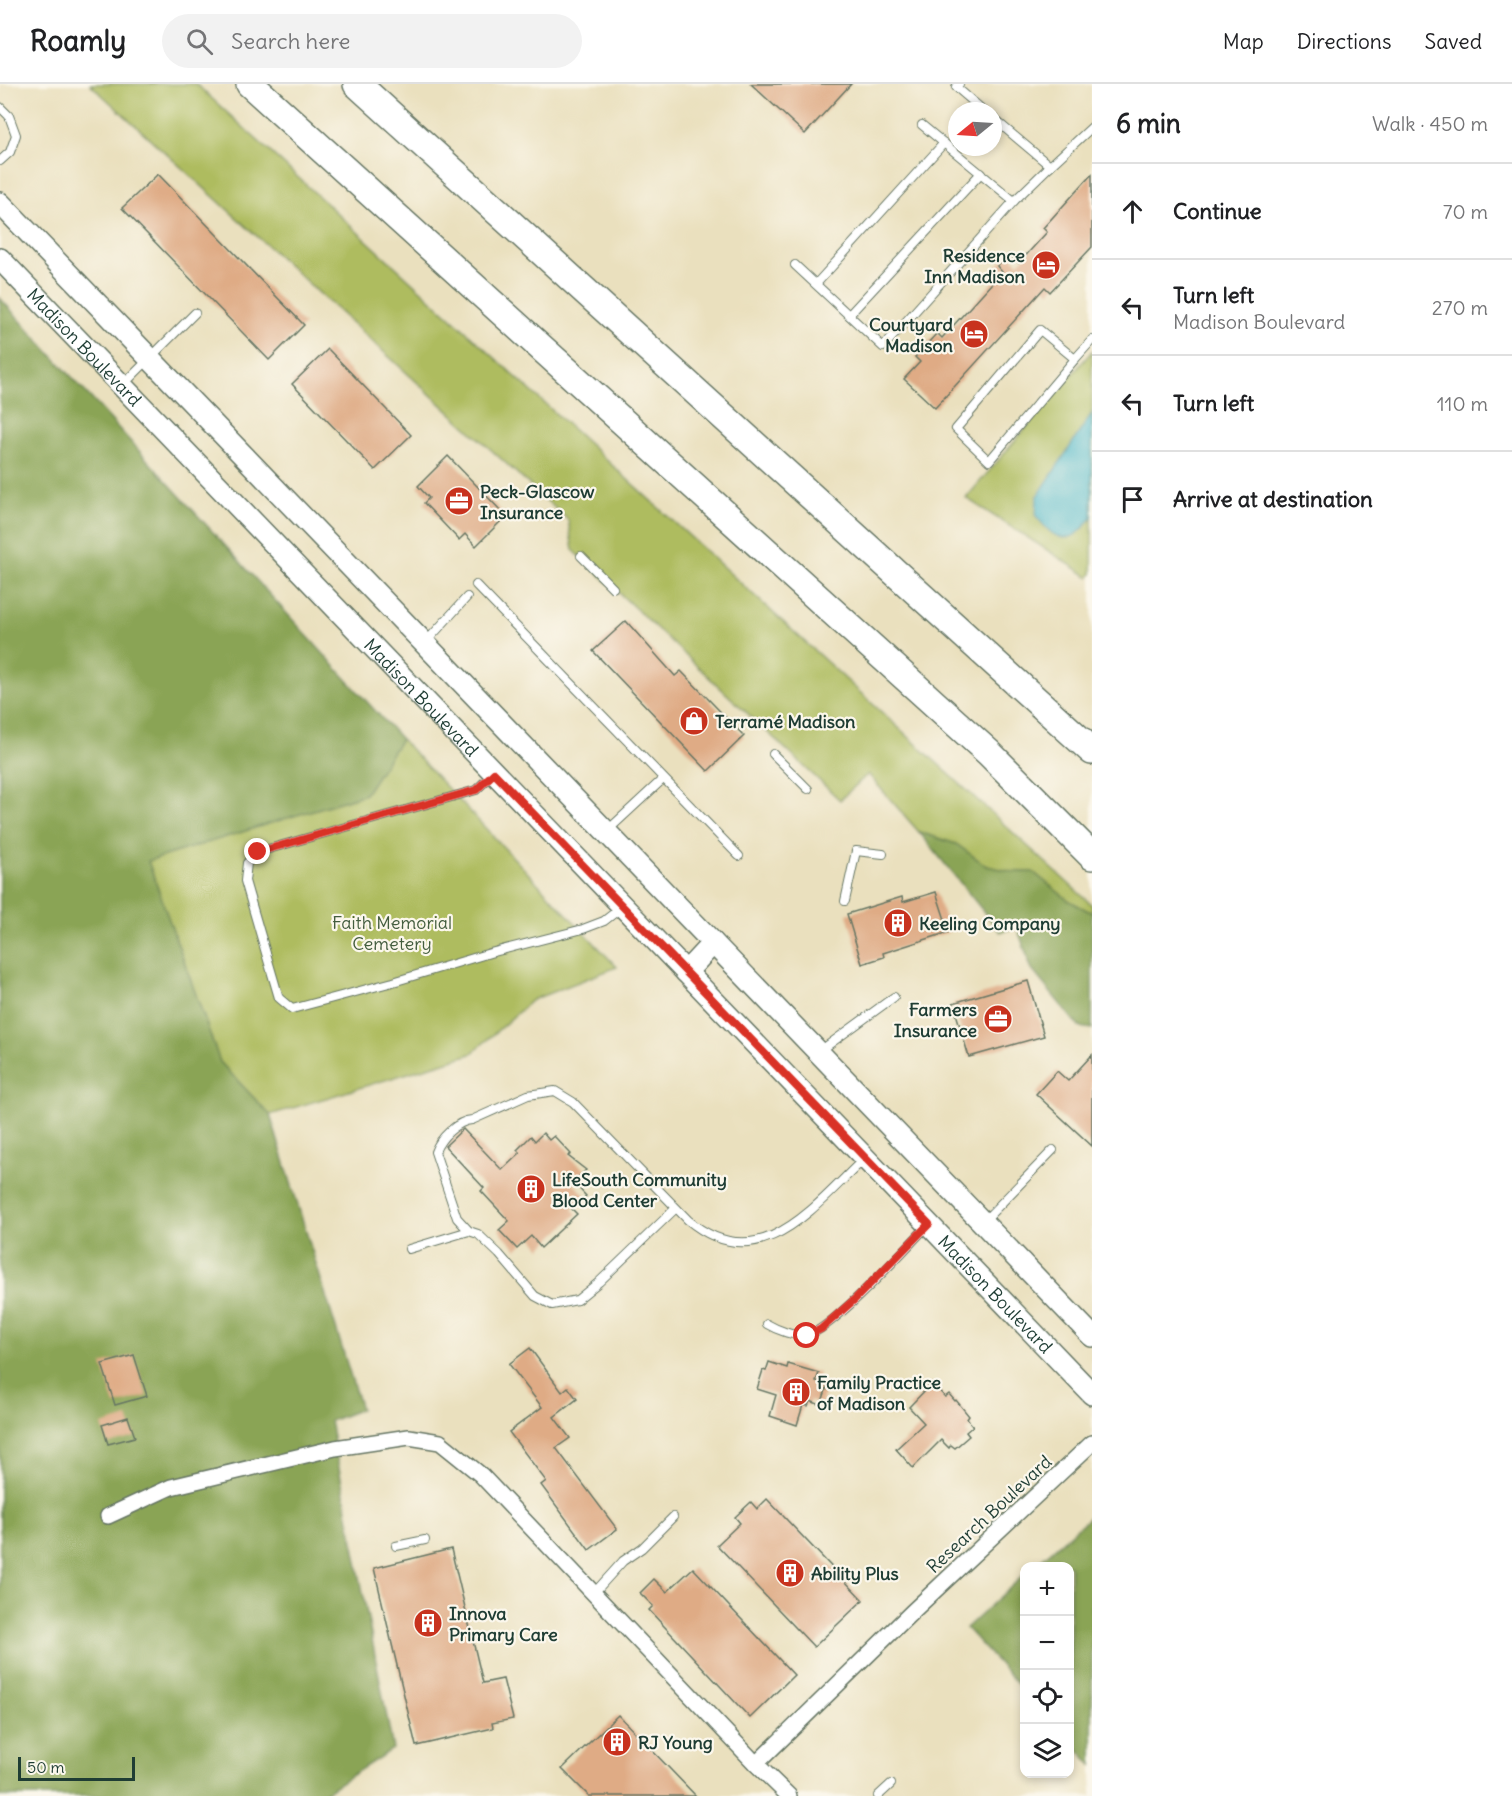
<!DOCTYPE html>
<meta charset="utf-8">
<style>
:root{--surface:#fff;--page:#f2f2f2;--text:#202124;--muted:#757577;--line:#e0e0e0}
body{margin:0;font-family:Delius,sans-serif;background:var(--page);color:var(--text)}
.controls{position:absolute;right:18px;bottom:18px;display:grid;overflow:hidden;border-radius:12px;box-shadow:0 3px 9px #0003}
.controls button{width:54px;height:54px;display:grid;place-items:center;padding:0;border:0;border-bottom:2px solid var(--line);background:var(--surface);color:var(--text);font:30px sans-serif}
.compass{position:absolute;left:948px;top:18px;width:54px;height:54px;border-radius:50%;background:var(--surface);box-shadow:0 3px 9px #0003;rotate:252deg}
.scale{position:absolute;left:18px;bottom:15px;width:117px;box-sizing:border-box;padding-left:6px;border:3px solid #1f3d34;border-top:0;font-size:16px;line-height:21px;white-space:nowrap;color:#1f3d34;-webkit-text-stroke:4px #fbf7ec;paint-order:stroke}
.stop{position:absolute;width:18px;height:18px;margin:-14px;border:4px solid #d93025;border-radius:50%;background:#fff}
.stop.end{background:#d93025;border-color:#fff;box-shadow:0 2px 6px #0008}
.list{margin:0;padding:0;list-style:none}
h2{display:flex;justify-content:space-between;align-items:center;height:78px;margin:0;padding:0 24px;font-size:26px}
h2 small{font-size:20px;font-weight:400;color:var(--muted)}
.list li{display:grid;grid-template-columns:39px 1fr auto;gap:18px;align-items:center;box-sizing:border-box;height:96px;padding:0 24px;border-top:2px solid var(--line)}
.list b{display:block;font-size:22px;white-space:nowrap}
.list p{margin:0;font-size:20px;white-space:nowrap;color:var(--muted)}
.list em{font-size:20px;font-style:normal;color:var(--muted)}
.icon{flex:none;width:33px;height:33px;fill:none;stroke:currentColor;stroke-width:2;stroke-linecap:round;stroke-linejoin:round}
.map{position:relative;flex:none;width:1092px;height:1712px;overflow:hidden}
header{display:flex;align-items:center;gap:36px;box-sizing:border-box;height:84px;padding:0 30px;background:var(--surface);border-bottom:2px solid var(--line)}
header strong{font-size:28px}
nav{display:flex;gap:33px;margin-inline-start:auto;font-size:21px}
.search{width:420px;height:54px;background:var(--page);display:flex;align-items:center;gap:15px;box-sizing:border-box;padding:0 21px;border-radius:33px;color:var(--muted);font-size:22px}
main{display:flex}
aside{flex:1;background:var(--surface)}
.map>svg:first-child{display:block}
.green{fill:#aebc5e;stroke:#667c49;stroke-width:1.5}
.forest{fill:#8aa455;stroke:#547044;stroke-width:1.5}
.water{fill:#4ab6c7;stroke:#347a7e;stroke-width:1.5}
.building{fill:#dfab85}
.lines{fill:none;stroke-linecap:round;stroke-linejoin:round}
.lane-casing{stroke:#667664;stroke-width:10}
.street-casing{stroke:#667664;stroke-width:18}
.secondary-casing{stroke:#667664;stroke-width:24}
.highway-casing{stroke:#667664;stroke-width:30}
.lane{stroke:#fff;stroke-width:8}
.street{stroke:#fff;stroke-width:15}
.secondary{stroke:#fff;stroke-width:21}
.highway{stroke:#fff;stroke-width:27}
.route{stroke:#d93025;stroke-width:8}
.labels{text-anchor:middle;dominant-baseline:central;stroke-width:4.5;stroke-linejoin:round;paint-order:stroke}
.poi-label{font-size:18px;font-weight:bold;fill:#1f3d34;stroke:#fbf7ec;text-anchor:start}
.street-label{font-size:18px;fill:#1f3d34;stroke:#fbf7ec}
.park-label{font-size:18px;fill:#435d3e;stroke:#fbf7ec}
</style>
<header>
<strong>Roamly</strong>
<div class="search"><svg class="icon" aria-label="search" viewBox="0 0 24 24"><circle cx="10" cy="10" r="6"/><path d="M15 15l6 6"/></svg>Search here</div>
<nav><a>Map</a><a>Directions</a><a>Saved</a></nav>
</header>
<main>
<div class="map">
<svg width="1092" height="1712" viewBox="0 0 1092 1712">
<rect width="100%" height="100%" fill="#fbf7ec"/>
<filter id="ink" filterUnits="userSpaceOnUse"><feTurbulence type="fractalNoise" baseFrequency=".0167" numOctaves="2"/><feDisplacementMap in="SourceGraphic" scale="12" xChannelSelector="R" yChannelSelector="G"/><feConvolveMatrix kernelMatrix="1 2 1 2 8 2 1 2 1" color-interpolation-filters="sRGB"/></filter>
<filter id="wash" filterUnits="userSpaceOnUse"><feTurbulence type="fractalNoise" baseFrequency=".008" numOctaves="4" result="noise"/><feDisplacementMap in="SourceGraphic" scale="24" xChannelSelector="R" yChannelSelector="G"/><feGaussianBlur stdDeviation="1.35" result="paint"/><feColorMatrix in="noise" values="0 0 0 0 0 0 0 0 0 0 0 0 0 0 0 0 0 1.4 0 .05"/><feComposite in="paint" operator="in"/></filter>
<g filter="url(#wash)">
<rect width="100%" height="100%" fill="#eae0be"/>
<g class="green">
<polygon points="90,0 196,0 1092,821 1092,829 1068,816 1033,788 1014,788 987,782 956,760 919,748 868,690 840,716 573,466 568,436"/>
<polygon points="1092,267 1092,490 1089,493 966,414"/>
<polygon points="401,655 617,883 532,916 471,970 270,1031 220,978 148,777 365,710"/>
</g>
<g class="forest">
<polygon points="0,214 401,655 365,710 148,777 220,978 270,1031 361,1325 330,1337 393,1665 319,1712 0,1712"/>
<polygon points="919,748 956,760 987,782 1014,788 1033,788 1068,816 1092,829 1092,945 1079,943 1032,886 1017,843 1000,848"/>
<polygon points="1092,1431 1092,1681 1070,1656 1070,1482 1034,1482"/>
<polygon points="1024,1491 1024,1607 966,1544"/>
</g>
<path class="water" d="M1092 329V434C1087 439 1081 448 1075 451 1058 461 1046 444 1036 432L1037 413Z"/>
<g id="blocks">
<g class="building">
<polygon points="751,0 851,0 805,50"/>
<polygon points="158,90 304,241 269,276 122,124"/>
<polygon points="1092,90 1092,163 1050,208 1045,203 935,324 904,295 920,278 915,273 937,249 942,254 1002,188 997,182 1009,170 1019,179 1047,148 1043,144"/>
<polygon points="328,265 411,351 375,386 292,300"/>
<polygon points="448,372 506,432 476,462 465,450 459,456 424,419 429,414 418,402"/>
<polygon points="626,537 675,592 681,587 744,652 708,687 593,567"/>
<polygon points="936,808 949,848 883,869 884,873 862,880 847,830 902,813 903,818"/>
<polygon points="1028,897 1044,952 969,973 953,919"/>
<polygon points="1092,971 1092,1062 1036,1010 1057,987 1068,997"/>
<polygon points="463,1045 502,1086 520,1069 517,1066 531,1052 535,1057 543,1049 549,1056 554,1052 571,1070 568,1072 586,1086 573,1098 586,1112 572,1125 577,1130 541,1164 531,1152 517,1165 499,1146 509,1137 481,1107 484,1104 445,1062"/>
<polygon points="530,1264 562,1308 568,1303 577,1315 554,1333 570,1354 556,1364 617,1445 589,1466 541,1401 546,1397 509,1348 542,1323 509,1280"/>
<polygon points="134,1271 147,1312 115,1321 102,1280"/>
<polygon points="769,1278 787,1284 788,1280 819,1289 816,1297 828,1300 821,1321 810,1317 808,1322 803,1321 797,1341 770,1332 776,1311 757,1305 763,1286 766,1287"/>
<polygon points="932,1299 945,1313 949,1310 955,1317 956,1316 969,1332 967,1335 973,1342 966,1348 969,1352 955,1364 951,1361 949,1364 941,1356 913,1384 896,1365 924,1339 909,1323"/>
<polygon points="128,1333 135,1353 108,1360 102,1341"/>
<polygon points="767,1415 863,1516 814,1563 717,1461 740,1439 735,1433 751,1418 757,1425"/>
<polygon points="451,1465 483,1599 503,1595 513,1635 492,1639 493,1644 416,1662 374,1484"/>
<polygon points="693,1484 794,1591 750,1634 649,1526 653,1522 640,1509 654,1495 667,1508"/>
<polygon points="618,1631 696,1712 589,1712 562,1685"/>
</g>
</g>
</g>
<g filter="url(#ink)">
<use href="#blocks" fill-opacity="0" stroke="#667664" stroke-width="1.5"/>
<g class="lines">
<g class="lane-casing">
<g id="lane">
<polyline points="959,0 956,3 984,27"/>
<polyline points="0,23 9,32 16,51 10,68 0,77"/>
<polyline points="993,34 1050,82 1014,117"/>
<polyline points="1050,82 1092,43"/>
<polyline points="795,181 883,263 1014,117 922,41"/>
<polyline points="816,200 944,59"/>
<polyline points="849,231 981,89"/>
<polygon points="1040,246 1075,275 989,377 956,345"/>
<polyline points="1075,275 1092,256"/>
<polyline points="123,301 195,229"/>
<polyline points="581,472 613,504"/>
<polyline points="476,501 739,772"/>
<polyline points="426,558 467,513"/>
<polyline points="773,670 808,705"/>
<polyline points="494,689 476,706 258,768 247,779 245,797 279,914 292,925 393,898 490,869 583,845 604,837 622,823"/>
<polyline points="607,747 663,695"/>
<polyline points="845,817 856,767 883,770"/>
<polyline points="820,967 894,913"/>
<path d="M676 1124 599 1198 577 1216 552 1221 535 1212 499 1170 478 1150 469 1147 457 1134 435 1068C440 1054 457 1037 472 1036L528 1011 555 1007 573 1018 688 1136C760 1196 814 1122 864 1075"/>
<polyline points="984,1137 1053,1066"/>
<polyline points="409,1165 469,1147"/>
<path d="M767 1240C777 1246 795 1253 807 1251 830 1248 908 1162 928 1141"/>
<polyline points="396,1462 425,1456"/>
<polyline points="594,1509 623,1477 642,1464 673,1433"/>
<polyline points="878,1712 891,1700"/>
</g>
</g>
<g class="street-casing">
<g id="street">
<polyline points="108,1432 171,1403 335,1364 409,1353 440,1358 481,1391 756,1680 789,1712"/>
<polyline points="756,1680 912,1528 1092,1359"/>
</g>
</g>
<g class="secondary-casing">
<g id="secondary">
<polyline points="0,119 1092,1252"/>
<path id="s1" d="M0 175 1092 1310"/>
<polyline points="686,888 713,859"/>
</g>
</g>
<g class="highway-casing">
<g id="highway">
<polyline points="250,0 989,669 1092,772"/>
<polyline points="357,0 1092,667"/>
</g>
</g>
<use href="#lane" class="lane"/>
<use href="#street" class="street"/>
<use href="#secondary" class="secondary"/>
<use href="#highway" class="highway"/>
</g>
</g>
<g class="lines" filter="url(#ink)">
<polyline class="route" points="258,768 476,706 494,689 929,1140 855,1215 821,1245 807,1252"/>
</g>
<defs>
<g id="hotel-disc" transform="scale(1.5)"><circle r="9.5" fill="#c8321e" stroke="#fbf7ec"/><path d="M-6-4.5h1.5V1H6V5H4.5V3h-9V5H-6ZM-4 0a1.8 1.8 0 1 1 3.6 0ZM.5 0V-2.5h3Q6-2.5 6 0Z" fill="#fff"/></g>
<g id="office-disc" transform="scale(1.5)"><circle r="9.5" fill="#c8321e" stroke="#fbf7ec"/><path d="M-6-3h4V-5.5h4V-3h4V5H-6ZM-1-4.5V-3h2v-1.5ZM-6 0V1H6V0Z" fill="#fff"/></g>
<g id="shop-disc" transform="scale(1.5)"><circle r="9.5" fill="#c8321e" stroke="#fbf7ec"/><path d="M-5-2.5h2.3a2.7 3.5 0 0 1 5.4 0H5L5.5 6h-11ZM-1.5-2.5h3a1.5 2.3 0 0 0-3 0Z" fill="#fff"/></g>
<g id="building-disc" transform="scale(1.5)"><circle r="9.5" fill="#c8321e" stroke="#fbf7ec"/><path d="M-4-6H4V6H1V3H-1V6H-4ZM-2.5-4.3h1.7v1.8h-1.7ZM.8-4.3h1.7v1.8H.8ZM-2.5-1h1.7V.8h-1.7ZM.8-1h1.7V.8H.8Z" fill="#fff"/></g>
</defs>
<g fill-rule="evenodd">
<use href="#hotel-disc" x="1046" y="181"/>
<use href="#hotel-disc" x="974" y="250"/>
<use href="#office-disc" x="459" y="417"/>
<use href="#shop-disc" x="694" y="637"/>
<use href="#building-disc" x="898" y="839"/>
<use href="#office-disc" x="998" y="935"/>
<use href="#building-disc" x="531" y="1105"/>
<use href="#building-disc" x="796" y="1308"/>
<use href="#building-disc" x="790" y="1489"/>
<use href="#building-disc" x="428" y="1539"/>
<use href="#building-disc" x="617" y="1658"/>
</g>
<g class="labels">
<g class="poi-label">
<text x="1025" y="171" text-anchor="end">Residence<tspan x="1025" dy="21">Inn Madison</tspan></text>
<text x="953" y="240" text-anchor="end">Courtyard<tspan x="953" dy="21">Madison</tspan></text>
<text x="480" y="407">Peck-Glascow<tspan x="480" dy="21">Insurance</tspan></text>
<text x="715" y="637">Terramé Madison</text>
<text x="919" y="839">Keeling Company</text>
<text x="977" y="925" text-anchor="end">Farmers<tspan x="977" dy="21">Insurance</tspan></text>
<text x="552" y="1095">LifeSouth Community<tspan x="552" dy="21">Blood Center</tspan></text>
<text x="817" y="1298">Family Practice<tspan x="817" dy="21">of Madison</tspan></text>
<text x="811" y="1489">Ability Plus</text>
<text x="449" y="1529">Innova<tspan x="449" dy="21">Primary Care</tspan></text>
<text x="638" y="1658">RJ Young</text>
</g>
<g class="street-label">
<text stroke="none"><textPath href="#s1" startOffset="122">Madison Boulevard</textPath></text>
<text stroke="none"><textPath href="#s1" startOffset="608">Madison Boulevard</textPath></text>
<text stroke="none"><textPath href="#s1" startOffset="1436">Madison Boulevard</textPath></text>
<text transform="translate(989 1430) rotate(-43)">Research Boulevard</text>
</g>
<g class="park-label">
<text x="392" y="838">Faith Memorial<tspan x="392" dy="21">Cemetery</tspan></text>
</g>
</g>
</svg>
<div class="controls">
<button>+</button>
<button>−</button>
<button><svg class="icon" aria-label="locate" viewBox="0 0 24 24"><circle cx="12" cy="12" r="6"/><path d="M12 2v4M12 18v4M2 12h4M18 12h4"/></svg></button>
<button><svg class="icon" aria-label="layers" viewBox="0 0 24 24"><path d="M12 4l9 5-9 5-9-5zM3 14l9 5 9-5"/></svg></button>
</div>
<svg class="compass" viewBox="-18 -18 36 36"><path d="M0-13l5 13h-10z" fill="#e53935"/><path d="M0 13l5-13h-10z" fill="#757577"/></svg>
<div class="scale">50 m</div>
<div class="stop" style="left:807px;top:1252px"></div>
<div class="stop end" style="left:258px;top:768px"></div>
</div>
<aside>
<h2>6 min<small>Walk · 450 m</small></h2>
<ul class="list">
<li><svg class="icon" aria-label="ahead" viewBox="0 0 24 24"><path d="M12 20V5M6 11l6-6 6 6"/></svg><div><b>Continue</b></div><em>70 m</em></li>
<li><svg class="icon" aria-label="left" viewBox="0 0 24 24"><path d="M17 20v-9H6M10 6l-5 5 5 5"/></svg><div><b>Turn left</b><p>Madison Boulevard</p></div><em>270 m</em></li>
<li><svg class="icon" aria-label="left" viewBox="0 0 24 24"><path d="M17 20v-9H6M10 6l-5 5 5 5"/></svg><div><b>Turn left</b></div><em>110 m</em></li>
<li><svg class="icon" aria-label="arrive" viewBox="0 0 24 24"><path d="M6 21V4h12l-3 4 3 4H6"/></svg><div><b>Arrive at destination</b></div></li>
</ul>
</aside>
</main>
